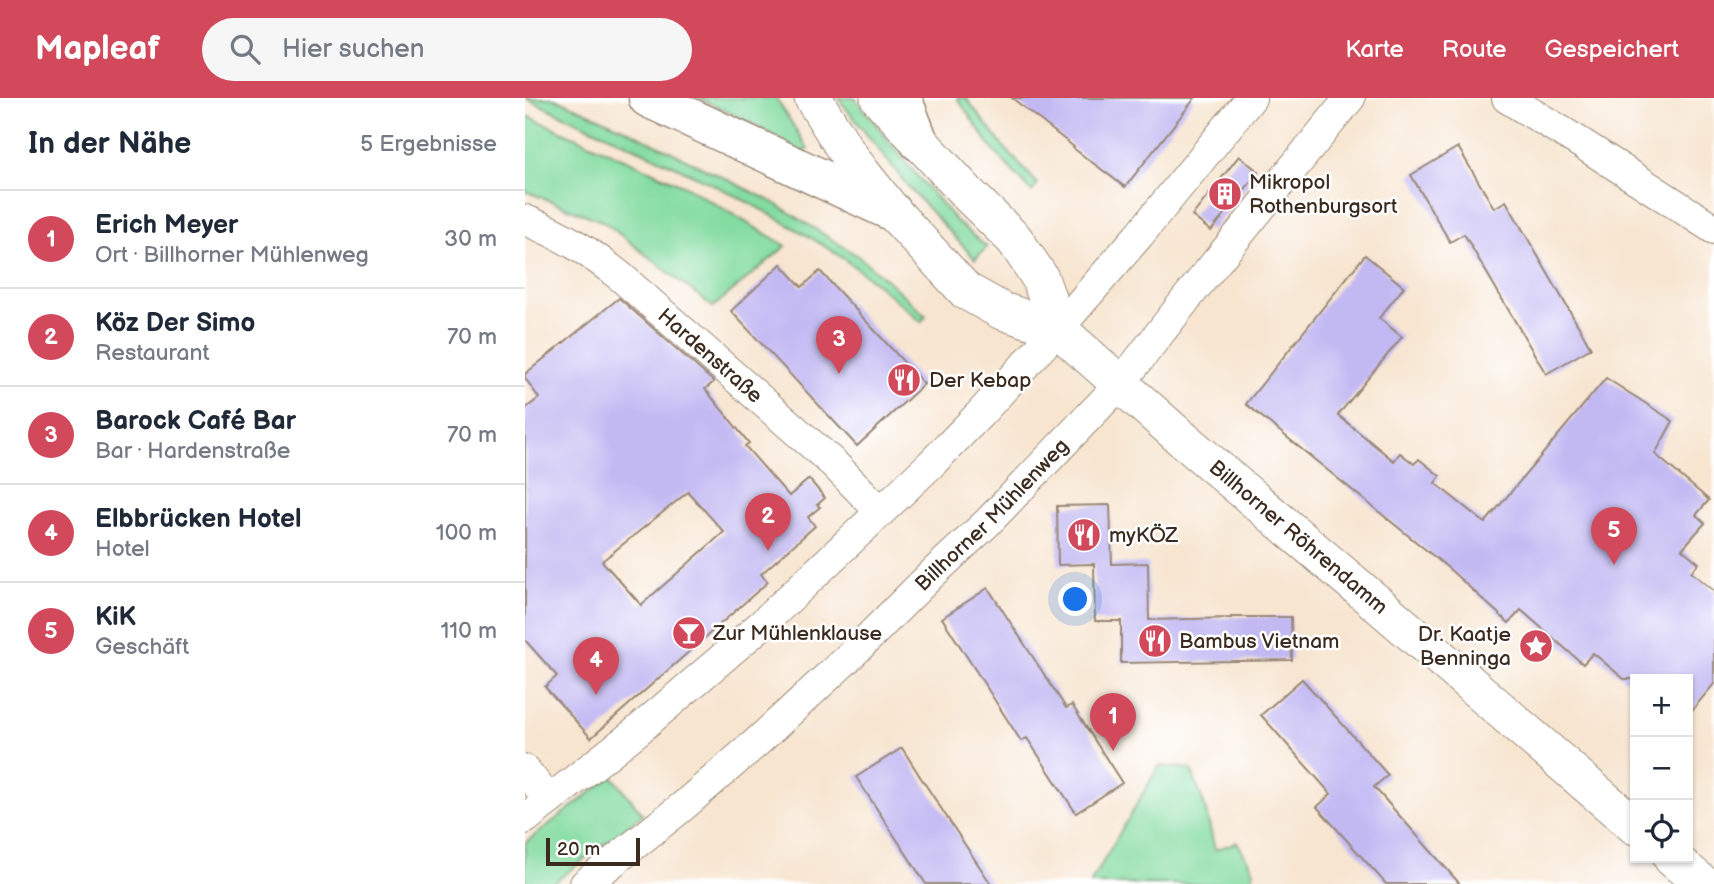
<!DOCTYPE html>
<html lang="de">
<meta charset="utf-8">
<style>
:root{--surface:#fff;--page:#f6f6f7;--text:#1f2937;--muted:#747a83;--line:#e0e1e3;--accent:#d1495b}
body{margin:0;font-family:"Balsamiq Sans",sans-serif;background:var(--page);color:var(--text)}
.controls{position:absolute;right:21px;bottom:21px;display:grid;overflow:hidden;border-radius:0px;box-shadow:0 2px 5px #0004}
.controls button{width:63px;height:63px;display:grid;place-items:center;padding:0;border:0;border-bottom:2px solid var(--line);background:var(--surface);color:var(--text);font:35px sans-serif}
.scale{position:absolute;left:21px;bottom:18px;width:94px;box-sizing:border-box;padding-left:7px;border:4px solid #3b2a1e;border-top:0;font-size:19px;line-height:24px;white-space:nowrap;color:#3b2a1e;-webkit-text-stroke:5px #fff;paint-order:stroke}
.you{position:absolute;left:551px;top:502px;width:24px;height:24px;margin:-18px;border:5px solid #fff;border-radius:50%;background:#1a73e8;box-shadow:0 0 0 10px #1a73e833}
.badge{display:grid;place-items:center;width:46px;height:46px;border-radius:50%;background:var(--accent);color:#fff;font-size:23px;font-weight:700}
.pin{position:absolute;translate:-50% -58px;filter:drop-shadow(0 2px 4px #0008)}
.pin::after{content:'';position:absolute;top:37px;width:24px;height:21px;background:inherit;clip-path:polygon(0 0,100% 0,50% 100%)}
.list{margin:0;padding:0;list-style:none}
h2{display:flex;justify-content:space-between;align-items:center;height:91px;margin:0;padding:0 28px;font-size:30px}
h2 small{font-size:23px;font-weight:400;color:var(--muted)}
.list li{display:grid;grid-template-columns:46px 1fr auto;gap:21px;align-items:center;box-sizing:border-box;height:98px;padding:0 28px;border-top:2px solid var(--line)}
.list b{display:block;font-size:26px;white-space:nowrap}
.list p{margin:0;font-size:23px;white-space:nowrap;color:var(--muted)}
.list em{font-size:23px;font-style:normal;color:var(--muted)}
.icon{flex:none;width:38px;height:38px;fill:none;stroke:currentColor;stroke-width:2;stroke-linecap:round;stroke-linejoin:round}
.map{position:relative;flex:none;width:1189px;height:786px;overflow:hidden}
header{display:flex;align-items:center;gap:42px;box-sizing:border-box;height:98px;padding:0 35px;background:var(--accent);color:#fff}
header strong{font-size:33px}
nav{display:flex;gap:38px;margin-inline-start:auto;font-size:24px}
.search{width:490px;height:63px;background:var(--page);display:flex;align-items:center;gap:18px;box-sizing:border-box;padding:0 24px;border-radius:38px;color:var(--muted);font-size:26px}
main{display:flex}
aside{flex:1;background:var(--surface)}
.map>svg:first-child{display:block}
.green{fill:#84dca1;stroke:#608360;stroke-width:2}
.building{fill:#c2b9f3;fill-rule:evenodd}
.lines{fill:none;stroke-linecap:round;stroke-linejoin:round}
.minor-casing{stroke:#987;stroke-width:32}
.tertiary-casing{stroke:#987;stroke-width:39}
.primary-casing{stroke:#987;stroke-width:41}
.trunk-casing{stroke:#987;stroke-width:41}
.minor{stroke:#fff;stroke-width:30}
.tertiary{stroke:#fff;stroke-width:37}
.primary{stroke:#fff;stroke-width:38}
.trunk{stroke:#fff;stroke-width:38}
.labels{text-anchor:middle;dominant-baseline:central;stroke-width:5;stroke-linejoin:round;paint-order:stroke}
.poi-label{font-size:21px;fill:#3b2a1e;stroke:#fff;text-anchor:start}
.street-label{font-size:21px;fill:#3b2a1e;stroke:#fff}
</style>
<header>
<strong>Mapleaf</strong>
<div class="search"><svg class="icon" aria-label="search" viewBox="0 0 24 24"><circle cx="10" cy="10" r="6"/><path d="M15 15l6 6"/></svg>Hier suchen</div>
<nav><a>Karte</a><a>Route</a><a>Gespeichert</a></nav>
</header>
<main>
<aside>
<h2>In der Nähe<small>5 Ergebnisse</small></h2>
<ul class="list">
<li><span class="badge">1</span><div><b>Erich Meyer</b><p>Ort · Billhorner Mühlenweg</p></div><em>30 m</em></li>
<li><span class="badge">2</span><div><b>Köz Der Simo</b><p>Restaurant</p></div><em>70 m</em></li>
<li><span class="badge">3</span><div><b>Barock Café Bar</b><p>Bar · Hardenstraße</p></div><em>70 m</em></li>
<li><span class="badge">4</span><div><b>Elbbrücken Hotel</b><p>Hotel</p></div><em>100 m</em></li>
<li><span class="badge">5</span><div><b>KiK</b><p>Geschäft</p></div><em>110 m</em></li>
</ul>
</aside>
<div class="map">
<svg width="1189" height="786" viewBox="0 0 1189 786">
<rect width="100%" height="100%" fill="#fff"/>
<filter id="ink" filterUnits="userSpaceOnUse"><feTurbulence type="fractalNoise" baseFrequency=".0143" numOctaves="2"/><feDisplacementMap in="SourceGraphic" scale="14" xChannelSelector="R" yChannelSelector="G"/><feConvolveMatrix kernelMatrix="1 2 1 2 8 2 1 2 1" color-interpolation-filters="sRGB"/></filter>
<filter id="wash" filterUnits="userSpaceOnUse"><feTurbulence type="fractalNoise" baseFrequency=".00686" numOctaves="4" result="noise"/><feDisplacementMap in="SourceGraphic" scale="28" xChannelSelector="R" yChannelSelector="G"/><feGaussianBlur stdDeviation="1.57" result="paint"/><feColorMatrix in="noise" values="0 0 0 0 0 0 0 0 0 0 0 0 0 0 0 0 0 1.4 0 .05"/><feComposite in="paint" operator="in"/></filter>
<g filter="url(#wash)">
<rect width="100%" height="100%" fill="#f7e5d0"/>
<g class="green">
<path d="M0 0H30L100 31 248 104 333 158 363 183 401 218 396 224C365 196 332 168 296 146 203 88 100 46 0 0Z"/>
<polygon points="174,0 251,0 283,51 278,54 226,25"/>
<polygon points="313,0 330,0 383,67 432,124 462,149 450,161 385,91"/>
<polygon points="432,0 441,0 478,48 513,86 507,94 469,53"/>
<polygon points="0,17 160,88 261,148 188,209 79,124 0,93"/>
<polygon points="634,668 666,671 680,709 690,752 712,744 729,773 725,786 565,786"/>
<polygon points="87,678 118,716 27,786 0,786 0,745"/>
</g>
<g id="blocks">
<g class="building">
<polygon points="487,0 670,0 600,89 548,50 549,49"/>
<polygon points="933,49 969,110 981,103 1066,250 1021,276 939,136 925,144 886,77"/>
<polygon points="714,58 734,74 686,133 667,118"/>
<polygon points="840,157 879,189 854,220 877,239 813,317 869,363 875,355 889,366 894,361 915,378 910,385 960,425 1081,280 1148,323 1130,356 1184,402 1171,417 1180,425 1157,451 1174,465 1166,474 1189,493 1189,586 1163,617 1163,581 1099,581 1068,555 1058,566 996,512 984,525 922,469 721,306"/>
<polygon points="256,166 277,189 295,173 399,286 332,348 206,213"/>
<path d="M94 200 189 284 180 291 224 345 220 348 264 398 284 381 300 400 292 407 295 409 283 419 290 428 236 476 243 484 66 640 20 589 32 578 0 542V311L14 300 0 280V276ZM163 394 199 434 116 507 77 463Z"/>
<polygon points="585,407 587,466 623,465 624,522 706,520 706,519 766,519 767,562 596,565 596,523 570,523 569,466 533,467 532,408"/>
<polygon points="463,490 541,610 547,607 597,685 551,715 502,640 496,643 417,520"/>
<polygon points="777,581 863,677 849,689 935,786 861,786 792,709 806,696 736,617"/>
<polygon points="377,650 396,680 466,786 401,786 331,679"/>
</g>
</g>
</g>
<g filter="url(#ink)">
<use href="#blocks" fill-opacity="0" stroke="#987" stroke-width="2"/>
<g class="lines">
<g class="minor-casing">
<g id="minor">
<polyline points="982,0 1059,47 1189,131"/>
<path id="s1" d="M0 122C38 137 65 154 96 179L309 366 355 413"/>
<polyline points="0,672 24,702"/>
<polyline points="0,721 111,634 235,528 406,366 455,316 533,231 615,136 726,0"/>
<path id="s2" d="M60 786 157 709 231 645 324 559 405 478 462 425 595 286 662 200 825 0"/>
</g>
</g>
<g class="tertiary-casing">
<g id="tertiary">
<path id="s3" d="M288 0 321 53 336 74 368 114 441 193 477 213 533 231 654 338 854 507 1110 728"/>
<polyline points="354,0 444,97 490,142 515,180 533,231"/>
<polyline points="1147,760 1178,786"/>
</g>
</g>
<g class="primary-casing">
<polyline id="primary" points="377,0 394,44"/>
</g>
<g class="trunk-casing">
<polyline id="trunk" points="123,0 368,114"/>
</g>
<use href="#minor" class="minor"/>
<use href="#tertiary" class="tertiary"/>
<use href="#primary" class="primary"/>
<use href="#trunk" class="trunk"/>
</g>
</g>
<defs>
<g id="building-disc" transform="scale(1.75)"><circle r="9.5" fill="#d1495b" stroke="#fff"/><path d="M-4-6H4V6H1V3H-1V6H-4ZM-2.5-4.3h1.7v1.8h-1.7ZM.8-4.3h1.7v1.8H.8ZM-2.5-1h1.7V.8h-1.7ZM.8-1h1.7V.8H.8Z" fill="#fff"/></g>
<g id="restaurant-disc" transform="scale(1.75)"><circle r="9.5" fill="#d1495b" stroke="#fff"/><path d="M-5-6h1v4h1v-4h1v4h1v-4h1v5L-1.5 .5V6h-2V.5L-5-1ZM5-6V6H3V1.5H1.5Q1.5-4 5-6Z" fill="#fff"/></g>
<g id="bar-disc" transform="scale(1.75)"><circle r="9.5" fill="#d1495b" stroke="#fff"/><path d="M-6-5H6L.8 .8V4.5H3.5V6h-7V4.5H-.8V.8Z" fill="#fff"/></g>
<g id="sight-disc" transform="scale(1.75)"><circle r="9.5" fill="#d1495b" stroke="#fff"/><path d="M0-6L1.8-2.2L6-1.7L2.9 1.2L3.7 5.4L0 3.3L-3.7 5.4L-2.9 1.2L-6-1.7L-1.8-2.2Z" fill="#fff"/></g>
</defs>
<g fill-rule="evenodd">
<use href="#building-disc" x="700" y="96"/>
<use href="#restaurant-disc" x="379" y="282"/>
<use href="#restaurant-disc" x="559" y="437"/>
<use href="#bar-disc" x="164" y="535"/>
<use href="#restaurant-disc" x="630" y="543"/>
<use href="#sight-disc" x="1011" y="548"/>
</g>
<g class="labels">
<g class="poi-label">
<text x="724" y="84">Mikropol<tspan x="724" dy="24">Rothenburgsort</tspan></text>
<text x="404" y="282">Der Kebap</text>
<text x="584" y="437">myKÖZ</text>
<text x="188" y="535">Zur Mühlenklause</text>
<text x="986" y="536" text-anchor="end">Dr. Kaatje<tspan x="986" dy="24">Benninga</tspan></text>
<text x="654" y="543">Bambus Vietnam</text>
</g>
<g class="street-label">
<text stroke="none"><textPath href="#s1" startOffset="231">Hardenstraße</textPath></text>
<text stroke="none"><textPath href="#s2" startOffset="550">Billhorner Mühlenweg</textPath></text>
<text stroke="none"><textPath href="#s3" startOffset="665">Billhorner Röhrendamm</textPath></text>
</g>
</g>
</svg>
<div class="controls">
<button>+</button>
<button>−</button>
<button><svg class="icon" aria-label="locate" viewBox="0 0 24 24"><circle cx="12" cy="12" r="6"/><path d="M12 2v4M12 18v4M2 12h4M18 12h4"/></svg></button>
</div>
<div class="scale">20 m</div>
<div class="you"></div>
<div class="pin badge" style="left:588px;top:653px">1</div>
<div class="pin badge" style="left:243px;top:453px">2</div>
<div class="pin badge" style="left:314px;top:276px">3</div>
<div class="pin badge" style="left:71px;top:597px">4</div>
<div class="pin badge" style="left:1089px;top:467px">5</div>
</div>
</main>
